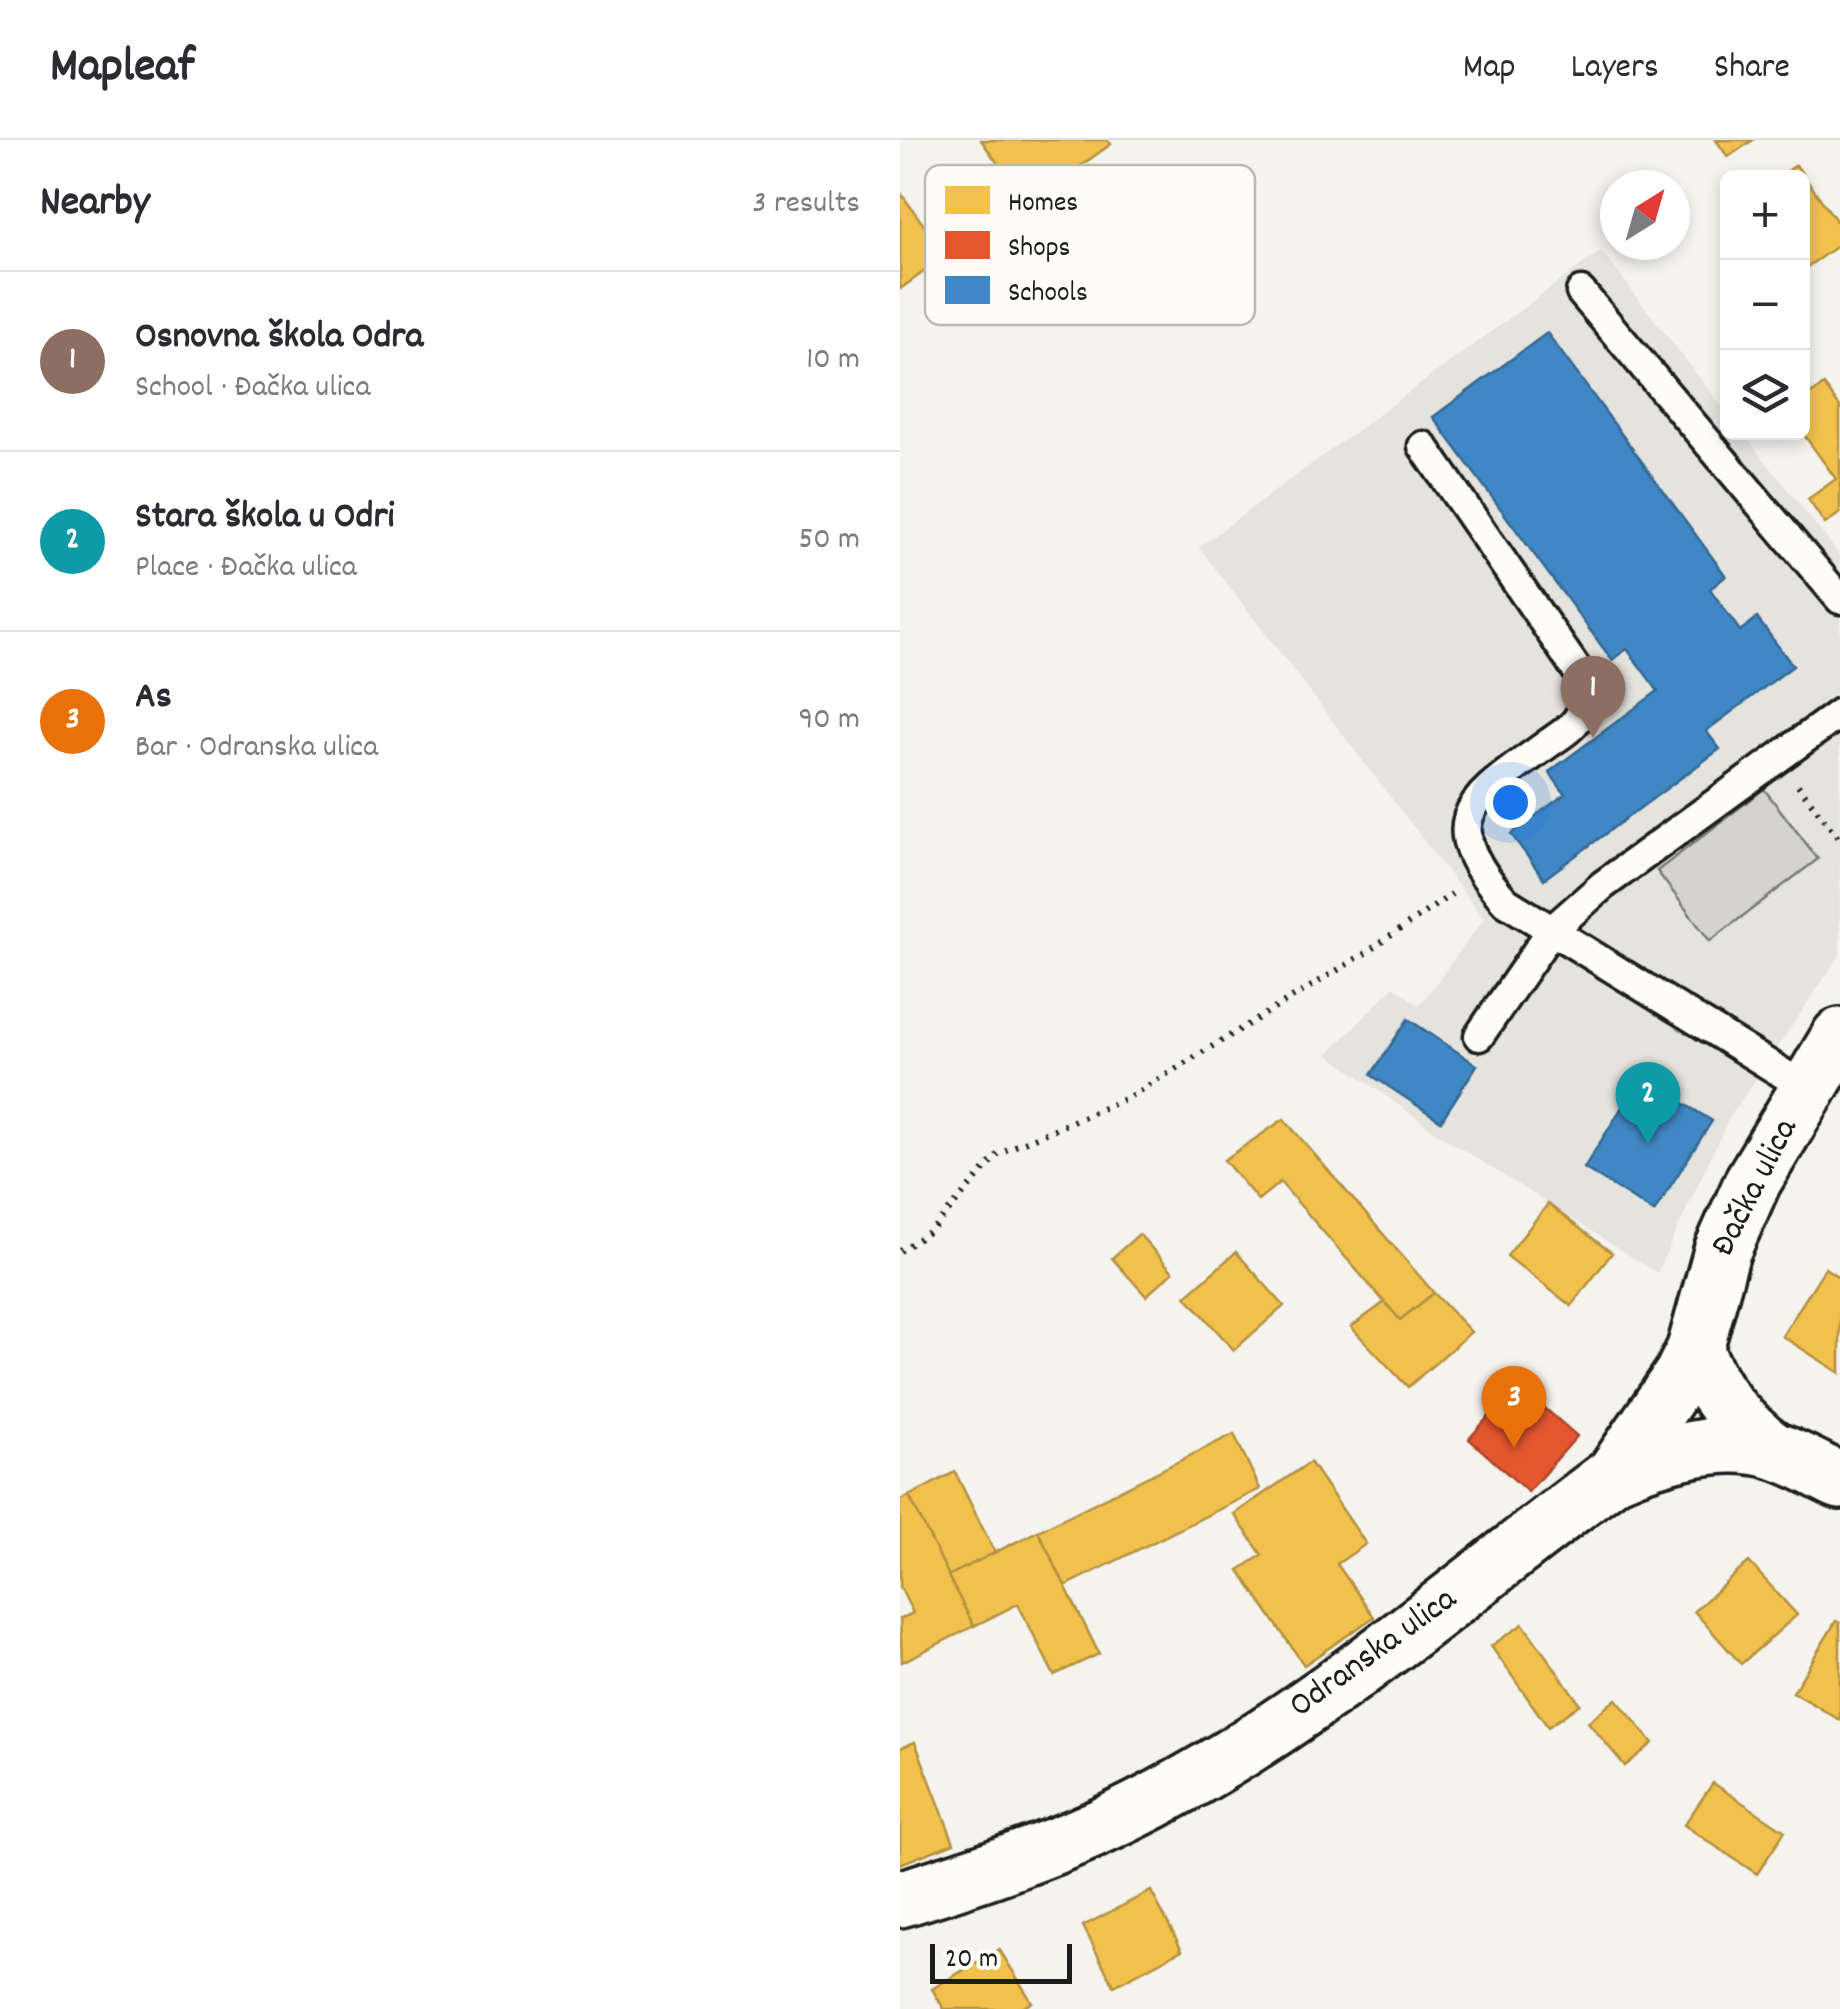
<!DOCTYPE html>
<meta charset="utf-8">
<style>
:root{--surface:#fff;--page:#f7f7f7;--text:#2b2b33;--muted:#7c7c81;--line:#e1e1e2;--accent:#1f6fb2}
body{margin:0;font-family:Dekko,sans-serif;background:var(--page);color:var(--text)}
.controls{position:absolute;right:30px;top:30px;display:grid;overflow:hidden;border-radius:15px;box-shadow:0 5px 15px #0003}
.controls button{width:90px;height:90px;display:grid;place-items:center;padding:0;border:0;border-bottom:2px solid var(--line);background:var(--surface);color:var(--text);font:50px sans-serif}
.compass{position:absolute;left:700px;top:30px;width:90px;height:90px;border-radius:50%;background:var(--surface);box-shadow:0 5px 15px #0003;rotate:37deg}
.scale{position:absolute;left:30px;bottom:25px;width:142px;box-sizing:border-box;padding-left:10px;border:5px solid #1c1c1c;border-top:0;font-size:28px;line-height:35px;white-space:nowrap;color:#1c1c1c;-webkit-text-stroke:8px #fdfcf7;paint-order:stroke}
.you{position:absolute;left:610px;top:662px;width:35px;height:35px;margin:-25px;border:8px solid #fff;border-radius:50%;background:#1a73e8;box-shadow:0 0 0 15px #1a73e833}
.badge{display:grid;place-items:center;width:65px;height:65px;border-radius:50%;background:var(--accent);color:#fff;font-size:32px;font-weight:700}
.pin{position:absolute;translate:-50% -82px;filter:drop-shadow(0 2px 5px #0008)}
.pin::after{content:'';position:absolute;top:52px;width:35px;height:30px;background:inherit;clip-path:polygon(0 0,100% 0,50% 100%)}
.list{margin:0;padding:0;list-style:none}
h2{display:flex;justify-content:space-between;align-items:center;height:130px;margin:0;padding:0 40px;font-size:42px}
h2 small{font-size:32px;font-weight:400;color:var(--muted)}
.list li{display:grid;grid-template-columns:65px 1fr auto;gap:30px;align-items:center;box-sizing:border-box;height:180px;padding:0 40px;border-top:2px solid var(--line)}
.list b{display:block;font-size:38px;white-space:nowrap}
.list p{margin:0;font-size:32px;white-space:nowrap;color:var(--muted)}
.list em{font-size:32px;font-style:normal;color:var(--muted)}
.icon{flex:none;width:55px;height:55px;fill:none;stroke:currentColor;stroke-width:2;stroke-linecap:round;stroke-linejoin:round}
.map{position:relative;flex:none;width:940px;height:1869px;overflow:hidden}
header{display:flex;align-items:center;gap:60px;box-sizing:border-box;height:140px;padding:0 50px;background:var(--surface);border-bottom:2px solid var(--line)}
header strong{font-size:48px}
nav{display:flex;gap:55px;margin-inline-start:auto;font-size:35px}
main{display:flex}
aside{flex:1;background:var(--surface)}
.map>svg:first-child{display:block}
.built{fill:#e4e3de}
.green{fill:#d4d3cf;stroke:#787876;stroke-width:2.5}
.homes{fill:#f2c14e;stroke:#b2903f;stroke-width:2.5}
.shops{fill:#e4572e;stroke:#a84529;stroke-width:2.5}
.schools{fill:#3f88c5;stroke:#346892;stroke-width:2.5}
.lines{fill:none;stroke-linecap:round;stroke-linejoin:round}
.lane-casing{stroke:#1c1c1c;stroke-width:35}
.secondary-casing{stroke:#1c1c1c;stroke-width:62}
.path{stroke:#1c1c1c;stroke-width:6;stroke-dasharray:2.5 8;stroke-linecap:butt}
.lane{stroke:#fdfcf7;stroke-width:28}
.secondary{stroke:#fdfcf7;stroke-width:55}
.labels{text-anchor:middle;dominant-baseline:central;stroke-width:10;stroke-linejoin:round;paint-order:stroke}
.street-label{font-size:35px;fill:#1c1c1c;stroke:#fdfcf7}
.key{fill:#fdfcf7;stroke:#bab9b5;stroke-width:2.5}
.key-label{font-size:28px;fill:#1c1c1c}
</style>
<header>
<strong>Mapleaf</strong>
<nav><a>Map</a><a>Layers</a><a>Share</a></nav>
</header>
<main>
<aside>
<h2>Nearby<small>3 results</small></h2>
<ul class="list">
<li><span class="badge" style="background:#8d6e63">1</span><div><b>Osnovna škola Odra</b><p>School · Đačka ulica</p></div><em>10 m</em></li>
<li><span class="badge" style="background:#0f9aa8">2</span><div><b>Stara škola u Odri</b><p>Place · Đačka ulica</p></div><em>50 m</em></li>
<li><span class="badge" style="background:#e8710a">3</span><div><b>As</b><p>Bar · Odranska ulica</p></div><em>90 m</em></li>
</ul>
</aside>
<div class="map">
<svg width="940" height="1869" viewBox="0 0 940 1869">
<rect width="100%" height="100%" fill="#f4f3ee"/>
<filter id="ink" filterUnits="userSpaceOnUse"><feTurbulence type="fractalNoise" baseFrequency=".01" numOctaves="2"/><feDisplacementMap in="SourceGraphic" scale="20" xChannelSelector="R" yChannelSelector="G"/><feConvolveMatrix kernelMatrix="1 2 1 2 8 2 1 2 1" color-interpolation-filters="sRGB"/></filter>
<g filter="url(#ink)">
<polygon class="built" points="701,111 827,273 828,292 843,293 940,416 940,815 828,980 757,1133 543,997 428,914 494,846 519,866 584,779 299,407"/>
<polygon class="green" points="864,649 918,719 810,801 757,731"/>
<g class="homes">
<polygon points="81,0 207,0 211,4 127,64"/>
<polygon points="816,0 853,0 828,17"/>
<polygon points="896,25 940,86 940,104 904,129 902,38 878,38"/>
<polygon points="0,52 46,116 0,149"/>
<polygon points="924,245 940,267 940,373 925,384 908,359 936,339 902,292 902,260"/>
<polygon points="384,979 534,1153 500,1180 380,1042 358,1060 324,1020"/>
<polygon points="648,1064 712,1113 671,1166 607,1116"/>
<polygon points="239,1094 273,1132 246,1156 212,1118"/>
<polygon points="336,1112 384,1166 334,1210 286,1156"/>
<polygon points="925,1128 940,1138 940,1233 882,1196"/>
<polygon points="534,1153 571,1192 508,1247 451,1187 485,1162 500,1180"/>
<polygon points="334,1294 360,1349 165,1446 138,1391"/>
<polygon points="410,1322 466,1404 437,1424 474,1477 404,1525 339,1430 362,1415 334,1374"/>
<polygon points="55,1332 95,1413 48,1436 9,1356"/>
<polygon points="9,1356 74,1486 2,1522 0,1479 13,1473 0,1447 0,1360"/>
<polygon points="138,1391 199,1514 154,1535 118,1464 74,1486 48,1436"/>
<polygon points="849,1422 897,1475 841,1524 794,1471"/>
<polygon points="936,1481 940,1483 940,1580 893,1552"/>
<polygon points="623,1484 680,1564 648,1587 591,1506"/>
<polygon points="716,1559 753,1603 725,1626 688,1582"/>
<polygon points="15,1602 54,1703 0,1724 0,1608"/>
<polygon points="813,1643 885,1691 857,1734 784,1685"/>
<polygon points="251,1751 282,1810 214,1846 183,1786"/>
<polygon points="99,1809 132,1862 121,1869 44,1869 32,1849"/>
</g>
<polygon class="shops" points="617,1244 677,1296 628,1352 569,1299"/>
<g class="schools">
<polygon points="647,193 826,436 810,449 840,491 857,478 893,526 806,591 820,609 644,739 611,694 665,654 649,632 758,551 727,509 712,520 533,277"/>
<polygon points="508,879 577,925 541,981 471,935"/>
<polygon points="741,937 812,981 754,1072 684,1028"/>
</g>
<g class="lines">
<g class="lane-casing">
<g id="lane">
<polyline points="681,152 940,459"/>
<path d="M523 306 679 533C682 546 686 558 682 571 676 586 662 594 649 603 576 657 529 676 606 762L908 949"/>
<polyline points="579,896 651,791 703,745 940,573"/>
</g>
</g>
<g class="secondary-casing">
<g id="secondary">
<path d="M795 1209C812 1253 836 1283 874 1311"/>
<polyline points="714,1334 782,1235 795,1209 822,1111 853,1041 940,896"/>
<path d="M0 1759C68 1738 135 1716 200 1687 389 1601 549 1457 714 1334 759 1314 826 1295 875 1311 897 1318 919 1331 940 1341"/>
</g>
</g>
<g class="path">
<polyline points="898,645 940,700"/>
<polyline points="0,1111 32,1090 99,1013 229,957 464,814 552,754"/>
</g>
<use href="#lane" class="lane"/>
<use href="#secondary" class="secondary"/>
</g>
</g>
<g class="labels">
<g class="street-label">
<text transform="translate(856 1048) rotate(-63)">Đačka ulica</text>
<text transform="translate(474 1514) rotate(-36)">Odranska ulica</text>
</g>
</g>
<rect x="25" y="25" width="330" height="160" rx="15" class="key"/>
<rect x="45" y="46" width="45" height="28" fill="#f2c14e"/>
<rect x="45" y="91" width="45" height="28" fill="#e4572e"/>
<rect x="45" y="136" width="45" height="28" fill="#3f88c5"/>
<g class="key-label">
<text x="108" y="70">Homes</text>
<text x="108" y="115">Shops</text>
<text x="108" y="160">Schools</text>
</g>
</svg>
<div class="controls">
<button>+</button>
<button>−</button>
<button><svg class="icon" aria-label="layers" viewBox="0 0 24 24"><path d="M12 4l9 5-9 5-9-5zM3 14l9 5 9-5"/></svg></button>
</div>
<svg class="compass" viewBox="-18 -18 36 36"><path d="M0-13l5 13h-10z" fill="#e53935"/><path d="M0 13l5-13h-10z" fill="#7c7c81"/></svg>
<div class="scale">20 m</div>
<div class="you"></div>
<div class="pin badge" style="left:693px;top:598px;background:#8d6e63">1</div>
<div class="pin badge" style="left:748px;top:1004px;background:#0f9aa8">2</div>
<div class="pin badge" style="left:614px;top:1308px;background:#e8710a">3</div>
</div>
</main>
